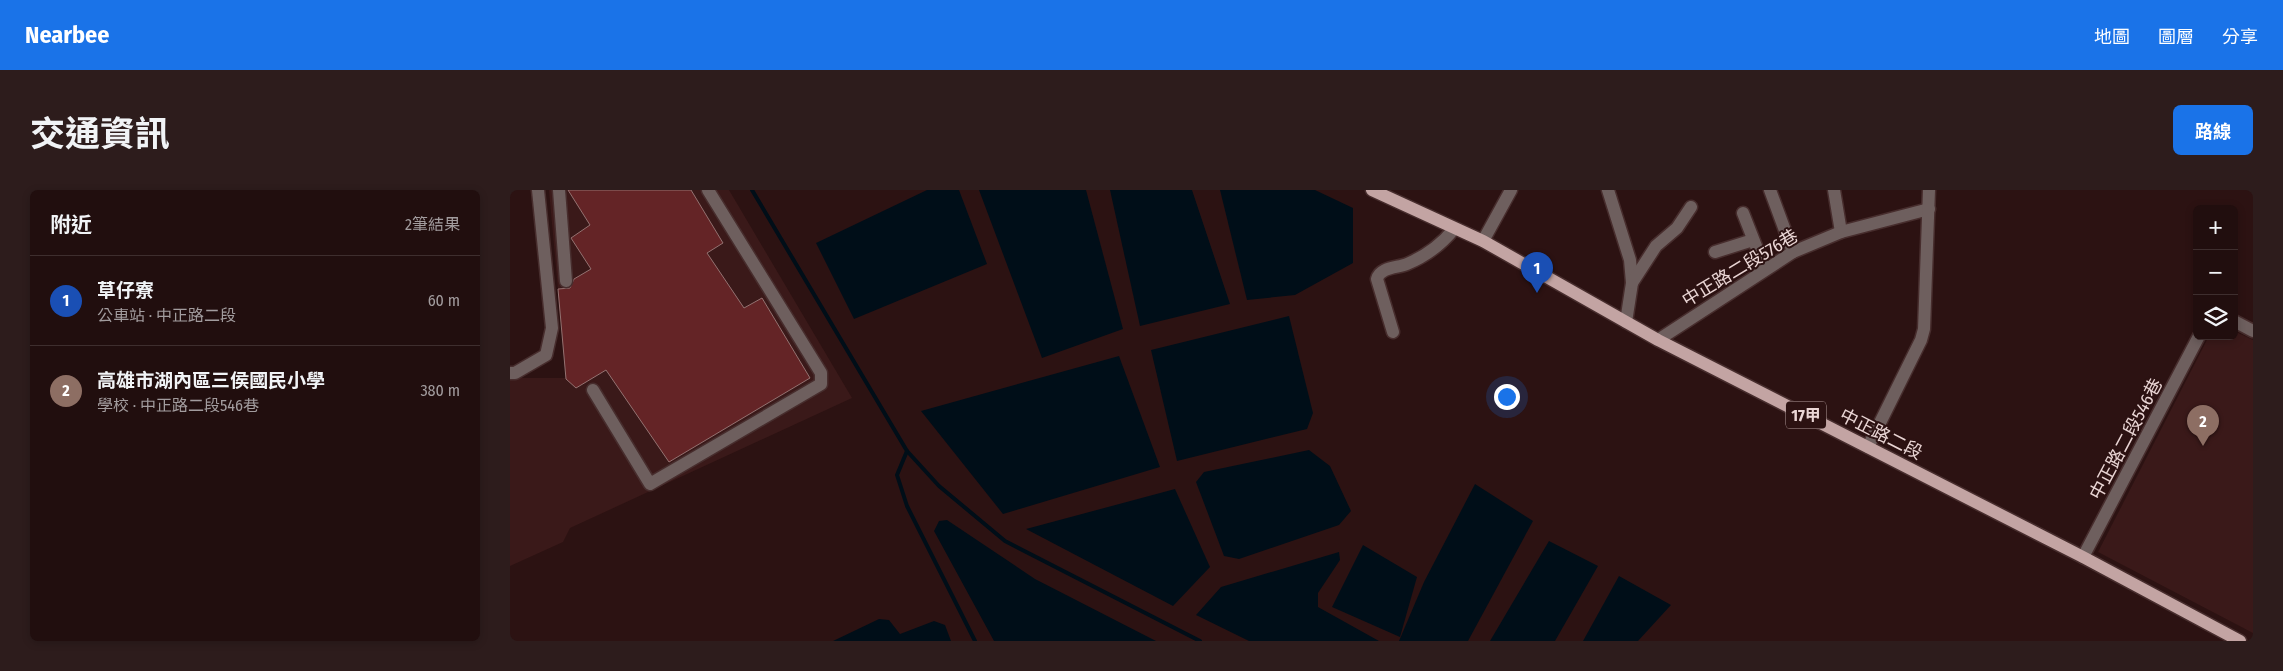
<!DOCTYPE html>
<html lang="zh-TW">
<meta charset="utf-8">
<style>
:root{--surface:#210e0e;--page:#2d1c1c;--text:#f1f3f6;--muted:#a29c9e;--line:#3e2e2e;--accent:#1a73e8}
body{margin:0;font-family:"Fira Sans Condensed","Noto Sans TC",sans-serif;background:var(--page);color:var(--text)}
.controls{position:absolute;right:15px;top:15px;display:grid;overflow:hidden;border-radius:8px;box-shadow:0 2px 8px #0003}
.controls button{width:45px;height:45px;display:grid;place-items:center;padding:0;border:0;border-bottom:1px solid var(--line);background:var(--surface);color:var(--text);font:25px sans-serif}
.you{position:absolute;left:996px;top:206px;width:18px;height:18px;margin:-12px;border:4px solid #fff;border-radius:50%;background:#1a73e8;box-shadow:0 0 0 8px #1a73e833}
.badge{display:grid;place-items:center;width:32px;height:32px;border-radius:50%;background:var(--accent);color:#fff;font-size:16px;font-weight:700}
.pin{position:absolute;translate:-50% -41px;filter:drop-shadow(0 1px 2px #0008)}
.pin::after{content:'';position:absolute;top:26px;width:18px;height:15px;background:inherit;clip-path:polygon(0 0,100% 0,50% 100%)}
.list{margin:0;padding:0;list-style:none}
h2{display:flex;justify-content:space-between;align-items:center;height:65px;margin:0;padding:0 20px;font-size:21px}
h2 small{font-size:16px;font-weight:400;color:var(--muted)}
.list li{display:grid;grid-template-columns:32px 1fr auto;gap:15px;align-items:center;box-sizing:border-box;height:90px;padding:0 20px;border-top:1px solid var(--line)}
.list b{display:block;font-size:19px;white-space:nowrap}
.list p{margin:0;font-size:16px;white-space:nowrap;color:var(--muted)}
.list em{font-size:16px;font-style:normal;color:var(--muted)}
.icon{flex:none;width:28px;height:28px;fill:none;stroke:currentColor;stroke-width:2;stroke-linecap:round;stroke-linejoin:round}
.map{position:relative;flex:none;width:1743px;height:451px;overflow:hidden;border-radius:8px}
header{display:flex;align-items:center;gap:30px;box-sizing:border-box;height:70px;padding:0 25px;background:var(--accent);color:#fff}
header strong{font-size:24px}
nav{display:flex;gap:28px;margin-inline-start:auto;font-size:18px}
.intro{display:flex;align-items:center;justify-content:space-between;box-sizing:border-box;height:120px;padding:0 30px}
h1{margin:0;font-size:35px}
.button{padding:12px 22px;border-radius:8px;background:var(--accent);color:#fff;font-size:18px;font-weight:700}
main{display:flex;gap:30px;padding:0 30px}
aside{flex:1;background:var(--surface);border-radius:8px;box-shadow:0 2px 8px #0003}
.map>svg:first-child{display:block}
.built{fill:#3a1919}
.water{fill:#000e18}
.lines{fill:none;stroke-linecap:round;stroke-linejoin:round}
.stream{stroke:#000e18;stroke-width:4}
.building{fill:#642426;stroke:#947271}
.minor-casing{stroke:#472d2d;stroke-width:15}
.major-casing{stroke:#472d2d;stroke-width:15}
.minor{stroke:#6e5f5e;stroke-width:12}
.major{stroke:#c3a4a3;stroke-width:12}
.labels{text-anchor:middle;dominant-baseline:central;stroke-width:4;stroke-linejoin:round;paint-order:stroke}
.shield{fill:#2c1212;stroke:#b19b9a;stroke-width:1}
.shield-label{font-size:16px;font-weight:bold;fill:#ead6d5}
.street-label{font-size:18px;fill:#ead6d5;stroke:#2c1212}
</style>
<header>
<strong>Nearbee</strong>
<nav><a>地圖</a><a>圖層</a><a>分享</a></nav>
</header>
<div class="intro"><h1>交通資訊</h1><a class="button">路線</a></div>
<main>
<aside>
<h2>附近<small>2筆結果</small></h2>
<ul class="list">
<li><span class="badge" style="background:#1a4fb4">1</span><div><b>草仔寮</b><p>公車站 · 中正路二段</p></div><em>60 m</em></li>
<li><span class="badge" style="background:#8d6e63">2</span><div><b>高雄市湖內區三侯國民小學</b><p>學校 · 中正路二段546巷</p></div><em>380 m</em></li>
</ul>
</aside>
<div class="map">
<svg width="1743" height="451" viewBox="0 0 1743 451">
<rect width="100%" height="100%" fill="#2c1212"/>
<g class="built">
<polygon points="39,0 219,0 342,208 60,338 53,352 0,376 0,188 56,188"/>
<polygon points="1724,141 1743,150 1743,443 1588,362 1699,146 1724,146"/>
</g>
<g class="water">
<polygon points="417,0 449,0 477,74 344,129 306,53"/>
<polygon points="469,0 576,0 613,139 532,168"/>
<polygon points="600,0 682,0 720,114 630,136"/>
<polygon points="710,0 805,0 843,18 843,73 785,105 737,110"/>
<polygon points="779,126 803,223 797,239 667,271 641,160"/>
<polygon points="609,166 650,277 493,324 411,221"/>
<polygon points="799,260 820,276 841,321 829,335 729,369 714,366 686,292 694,282"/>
<polygon points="965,294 1023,331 958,451 889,451 914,392"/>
<polygon points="665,299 700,377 663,416 516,339"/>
<polygon points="437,330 525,389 646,451 484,451 424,341 429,331"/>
<polygon points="1039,351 1088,376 1045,451 980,451"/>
<polygon points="853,355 907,387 890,447 822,417"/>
<polygon points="829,362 830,370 808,403 808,417 869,451 739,451 686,425 711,397"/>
<polygon points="1109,386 1161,415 1128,451 1073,451"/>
<polygon points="369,429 379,430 390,444 424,431 435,435 441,451 323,451"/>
</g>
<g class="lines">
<g class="stream">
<polyline points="242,0 397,261 429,296 495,351 690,451"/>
<polyline points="397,261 387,285 397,316 465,451"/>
</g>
</g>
<polygon class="building" points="58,0 181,0 213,53 197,63 234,118 252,108 300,188 159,272 96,180 66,198 56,189 48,99 60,98 64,89 81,79 61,48 80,35"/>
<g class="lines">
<g class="minor-casing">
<g id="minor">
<polyline points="49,0 56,91"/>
<polyline points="1098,0 1120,70 1122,93 1116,132"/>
<polyline points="1260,0 1283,62"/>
<polyline points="1324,0 1331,42"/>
<polyline points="1233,23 1255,79"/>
<polyline points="973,51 1001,0"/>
<polyline points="1205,62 1243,50"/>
<polyline points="1122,93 1146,56 1167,38 1181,17"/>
<polyline points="1724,131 1743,141"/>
<path d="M883 142 867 89C870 77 887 78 897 74 916 66 931 55 944 39"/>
<polyline points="1148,150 1283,62 1331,42 1419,19"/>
<polyline points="0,183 5,183 36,165 42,138 28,0"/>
<polyline points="83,200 140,294 311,194 311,183 198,0"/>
<polyline points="1358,257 1411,150 1414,139 1419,0"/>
<polyline points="1573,367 1689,146"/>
</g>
</g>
<g class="major-casing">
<polyline id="major" points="862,0 973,51 1148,150 1573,367 1730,451"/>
</g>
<use href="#minor" class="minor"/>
<use href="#major" class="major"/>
</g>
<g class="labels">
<rect class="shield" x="1276" y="211.5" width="40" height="27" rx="4"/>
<g class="shield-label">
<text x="1296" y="225">17甲</text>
</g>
<g class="street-label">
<text transform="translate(1230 78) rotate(-31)">中正路二段576巷</text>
<text transform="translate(1371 244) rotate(27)">中正路二段</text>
<text transform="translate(1616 249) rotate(-62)">中正路二段546巷</text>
</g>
</g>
</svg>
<div class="controls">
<button>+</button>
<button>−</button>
<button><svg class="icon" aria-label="layers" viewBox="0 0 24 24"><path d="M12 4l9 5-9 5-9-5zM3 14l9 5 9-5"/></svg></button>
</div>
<div class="you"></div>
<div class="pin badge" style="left:1027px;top:103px;background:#1a4fb4">1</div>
<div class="pin badge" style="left:1693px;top:256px;background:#8d6e63">2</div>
</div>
</main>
